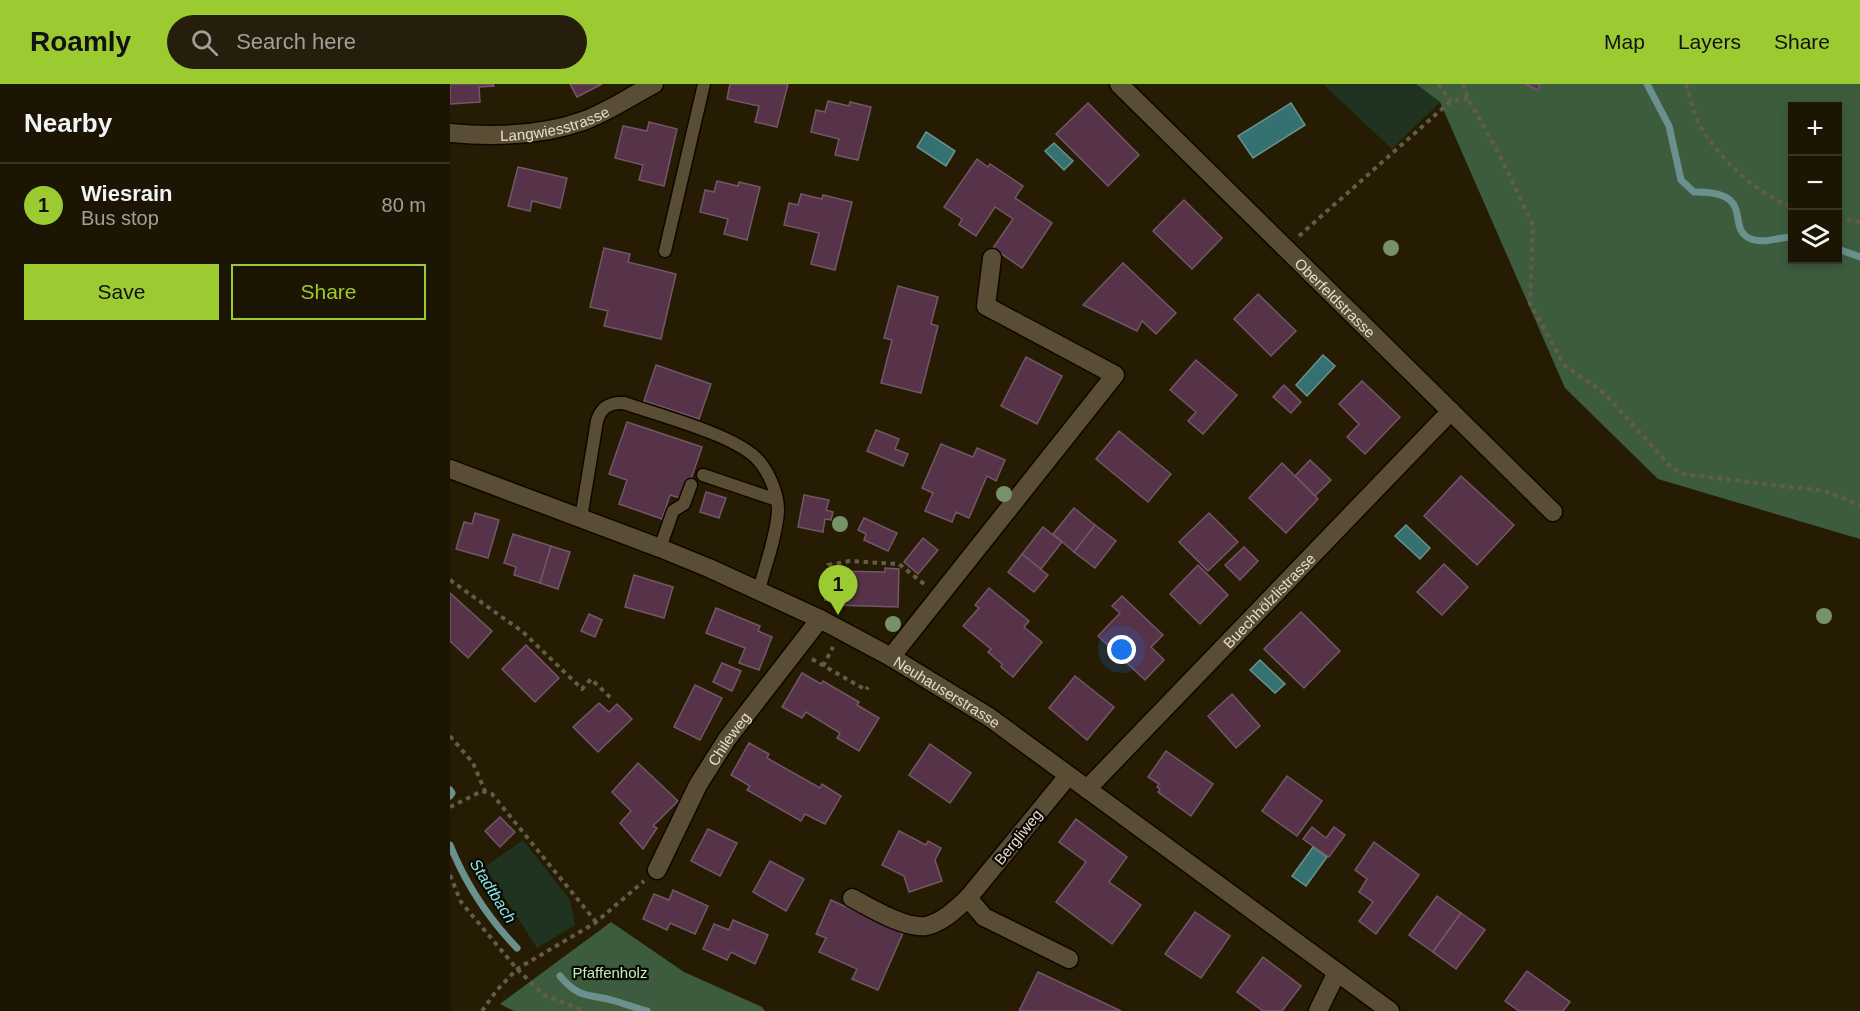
<!DOCTYPE html>
<meta charset="utf-8">
<style>
:root{--surface:#1c1503;--page:#251e0d;--text:#f1f3f6;--muted:#a09f9a;--line:#3a3425;--accent:#9cca31}
body{margin:0;font-family:Arial,sans-serif;background:var(--page);color:var(--text)}
.controls{position:absolute;right:18px;top:18px;display:grid;overflow:hidden;border-radius:0px;box-shadow:0 3px 9px #0003}
.controls button{width:54px;height:54px;display:grid;place-items:center;padding:0;border:0;border-bottom:2px solid var(--line);background:var(--surface);color:var(--text);font:30px sans-serif}
.you{position:absolute;left:672px;top:566px;width:21px;height:21px;margin:-15px;border:4px solid #fff;border-radius:50%;background:#1a73e8;box-shadow:0 0 0 9px #1a73e833}
.badge{display:grid;place-items:center;width:39px;height:39px;border-radius:50%;background:var(--accent);color:#111;font-size:20px;font-weight:700}
.pin{position:absolute;translate:-50% -50px;filter:drop-shadow(0 2px 3px #0008)}
.pin::after{content:'';position:absolute;top:32px;width:21px;height:18px;background:inherit;clip-path:polygon(0 0,100% 0,50% 100%)}
.list{margin:0;padding:0;list-style:none}
h2{display:flex;justify-content:space-between;align-items:center;height:78px;margin:0;padding:0 24px;font-size:26px}
h2 small{font-size:20px;font-weight:400;color:var(--muted)}
.list li{display:grid;grid-template-columns:39px 1fr auto;gap:18px;align-items:center;box-sizing:border-box;height:84px;padding:0 24px;border-top:2px solid var(--line)}
.list b{display:block;font-size:22px;white-space:nowrap}
.list p{margin:0;font-size:20px;white-space:nowrap;color:var(--muted)}
.list em{font-size:20px;font-style:normal;color:var(--muted)}
.actions{display:flex;gap:12px;padding:18px 24px}
.actions a{flex:1;padding:14px 0;border:2px solid var(--accent);border-radius:0px;text-align:center;font-size:21px;color:var(--accent)}
.actions .main{background:var(--accent);color:#111}
.icon{flex:none;width:33px;height:33px;fill:none;stroke:currentColor;stroke-width:2;stroke-linecap:round;stroke-linejoin:round}
.map{position:relative;flex:none;width:1410px;height:927px;overflow:hidden}
header{display:flex;align-items:center;gap:36px;box-sizing:border-box;height:84px;padding:0 30px;background:var(--accent);color:#111}
header strong{font-size:28px}
nav{display:flex;gap:33px;margin-inline-start:auto;font-size:21px}
.search{width:420px;height:54px;background:var(--page);display:flex;align-items:center;gap:15px;box-sizing:border-box;padding:0 21px;border-radius:33px;color:var(--muted);font-size:22px}
main{display:flex}
aside{flex:1;background:var(--surface)}
.map>svg:first-child{display:block}
.green{fill:#203321}
.forest{fill:#3d5c3e;fill-rule:evenodd}
.water{fill:#357171;stroke:#6a918d;stroke-width:1.5}
.lines{fill:none;stroke-linecap:round;stroke-linejoin:round}
.stream{stroke:#6a918d;stroke-width:7}
.building{fill:#57334a;stroke:#715767;stroke-width:1.5}
.lane-casing{stroke:#0f0600;stroke-width:15}
.street-casing{stroke:#0f0600;stroke-width:21}
.path{stroke:#655c47;stroke-width:4;stroke-dasharray:4.5 4.5;stroke-linecap:butt}
.lane{stroke:#594e35;stroke-width:12}
.street{stroke:#594e35;stroke-width:18}
.tree{fill:#779169}
.labels{text-anchor:middle;dominant-baseline:central;stroke-width:4.5;stroke-linejoin:round;paint-order:stroke}
.street-label{font-size:15px;fill:#e4ddcf;stroke:#0b0701}
.park-label{font-size:15px;fill:#baf1bb;stroke:#0b0701}
.water-label{font-size:16px;font-style:italic;fill:#87e8e9;stroke:#0b0701}
</style>
<header>
<strong>Roamly</strong>
<div class="search"><svg class="icon" aria-label="search" viewBox="0 0 24 24"><circle cx="10" cy="10" r="6"/><path d="M15 15l6 6"/></svg>Search here</div>
<nav><a>Map</a><a>Layers</a><a>Share</a></nav>
</header>
<main>
<aside>
<h2>Nearby<small></small></h2>
<ul class="list">
<li><span class="badge">1</span><div><b>Wiesrain</b><p>Bus stop</p></div><em>80 m</em></li>
</ul>
<div class="actions"><a class="main">Save</a><a>Share</a></div>
</aside>
<div class="map">
<svg width="1410" height="927" viewBox="0 0 1410 927">
<rect width="100%" height="100%" fill="#261c04"/>
<g class="green">
<polygon points="873,0 966,0 990,18 942,65"/>
<polygon points="73,756 120,816 125,841 87,864 35,783"/>
</g>
<g class="forest">
<path d="M966 0H1410V455L1208 395 1115 304 990 18ZM1342 22H1388V176H1342Z"/>
<polygon points="161,838 234,888 312,923 315,927 64,927 50,920"/>
</g>
<g class="water">
<polygon points="841,19 855,41 803,74 788,52"/>
<polygon points="476,48 505,67 496,82 467,63"/>
<polygon points="604,59 623,77 614,86 595,67"/>
<polygon points="873,271 885,282 857,312 846,301"/>
<polygon points="956,441 980,464 970,475 945,452"/>
<polygon points="810,576 835,600 825,609 800,586"/>
<polygon points="863,763 877,773 856,802 842,792"/>
</g>
<g class="lines">
<g class="stream">
<path d="M1197 0 1219 42 1231 96 1244 108C1308 107 1274 144 1301 155 1315 160 1329 153 1342 153"/>
<polyline points="1388,165 1410,173"/>
<polyline points="0,706 2,709 0,712"/>
<path d="M0 761C15 798 39 835 67 864"/>
<path d="M110 892C130 916 138 909 165 917 175 920 186 924 197 927"/>
</g>
</g>
<g class="building">
<polygon points="0,0 43,0 44,2 29,3 30,18 0,20"/>
<polygon points="120,0 152,0 127,13"/>
<polygon points="280,0 338,0 327,43 305,38 309,22 277,15"/>
<polygon points="1075,0 1090,0 1088,6"/>
<polygon points="378,17 399,22 400,18 421,23 408,76 385,71 389,55 361,48 366,26 375,28"/>
<polygon points="638,19 689,71 658,102 606,50"/>
<polygon points="199,38 227,45 214,102 189,96 193,81 165,74 173,42 197,47"/>
<polygon points="527,75 538,83 540,80 573,102 565,114 602,139 572,184 543,164 563,135 545,123 526,152 509,141 512,135 494,123"/>
<polygon points="68,83 117,94 110,124 82,117 80,127 58,122"/>
<polygon points="267,97 288,102 289,98 310,103 297,156 274,150 278,135 250,128 255,106 264,108"/>
<polygon points="351,110 372,115 373,111 402,118 385,186 361,180 369,149 334,141 339,119 348,121"/>
<polygon points="734,116 772,154 742,185 703,147"/>
<polygon points="154,164 180,170 178,178 226,190 211,255 154,242 158,227 140,223"/>
<polygon points="673,179 726,229 706,250 692,237 687,247 633,221"/>
<polygon points="448,202 488,213 481,240 488,242 471,309 431,299 442,256 434,254"/>
<polygon points="808,210 846,247 821,272 784,235"/>
<polygon points="576,273 612,292 587,340 551,322"/>
<polygon points="746,276 787,311 753,350 738,337 746,328 720,306"/>
<polygon points="206,281 261,300 249,335 194,317"/>
<polygon points="912,297 950,333 915,370 897,353 909,340 889,320"/>
<polygon points="834,301 851,318 841,329 823,313"/>
<polygon points="177,338 252,363 234,415 220,411 212,435 169,420 177,396 159,390"/>
<polygon points="426,346 449,355 445,365 458,370 453,382 417,367"/>
<polygon points="669,347 721,390 698,418 646,375"/>
<polygon points="491,360 523,373 527,364 555,376 546,397 537,392 519,434 506,428 502,438 475,427 483,409 472,404"/>
<polygon points="860,376 881,396 865,412 845,392"/>
<polygon points="832,379 868,415 836,449 799,414"/>
<polygon points="1011,392 1064,441 1027,481 974,432"/>
<polygon points="256,408 276,414 269,434 250,428"/>
<polygon points="354,411 379,416 376,426 383,428 381,436 375,435 373,448 348,443"/>
<polygon points="624,424 645,441 624,468 603,450"/>
<polygon points="25,429 49,436 38,474 6,465 14,438 22,440"/>
<polygon points="759,429 788,458 758,487 729,458"/>
<polygon points="414,434 447,449 438,467 414,456 416,450 408,446"/>
<polygon points="645,441 666,457 645,484 624,468"/>
<polygon points="593,443 612,458 591,485 572,470"/>
<polygon points="63,450 101,462 90,499 64,491 66,483 54,479"/>
<polygon points="473,454 488,466 468,490 454,478"/>
<polygon points="101,462 120,468 108,505 90,499"/>
<polygon points="794,463 808,477 790,496 775,481"/>
<polygon points="572,470 598,491 584,508 558,488"/>
<polygon points="994,480 1018,503 992,531 967,508"/>
<polygon points="748,481 778,511 750,540 720,510"/>
<polygon points="435,484 449,485 448,523 383,521 384,487 435,488"/>
<polygon points="184,491 223,503 214,534 175,523"/>
<polygon points="539,504 579,537 574,543 592,558 563,593 551,583 552,580 538,568 541,565 513,542 529,524 525,521"/>
<polygon points="0,509 42,547 18,574 0,557"/>
<polygon points="672,512 713,551 701,563 714,576 695,596 648,552 670,529 662,522"/>
<polygon points="266,524 310,542 308,547 322,553 309,586 289,579 295,564 256,549"/>
<polygon points="851,528 890,567 854,604 814,565"/>
<polygon points="139,530 152,536 145,553 131,547"/>
<polygon points="76,561 109,594 85,618 52,585"/>
<polygon points="272,579 291,587 282,607 263,598"/>
<polygon points="352,589 371,600 373,597 409,618 407,621 429,634 409,667 387,654 390,649 356,628 352,634 332,623"/>
<polygon points="625,592 664,623 637,656 599,624"/>
<polygon points="245,601 272,614 250,656 224,643"/>
<polygon points="782,610 810,642 786,664 758,632"/>
<polygon points="149,619 159,628 167,620 182,635 148,668 123,643"/>
<polygon points="299,659 319,670 317,674 370,704 372,700 391,712 375,740 355,730 351,737 297,706 300,702 281,691"/>
<polygon points="480,660 521,689 500,719 459,691"/>
<polygon points="716,667 763,700 741,732 708,708 710,705 707,703 709,700 698,693"/>
<polygon points="188,679 228,717 203,742 207,744 193,765 170,739 181,727 162,708"/>
<polygon points="837,692 872,717 847,752 812,727"/>
<polygon points="50,733 65,748 50,763 35,747"/>
<polygon points="626,735 677,773 659,798 691,821 662,860 606,818 636,778 609,758"/>
<polygon points="862,743 876,754 884,743 895,751 879,773 853,755"/>
<polygon points="258,745 287,759 270,792 241,777"/>
<polygon points="449,747 476,761 478,757 491,764 485,776 492,797 459,808 454,792 432,781"/>
<polygon points="924,758 969,791 926,850 909,837 923,818 909,808 917,795 905,786"/>
<polygon points="320,777 354,795 336,827 303,808"/>
<polygon points="223,806 258,822 245,850 220,839 217,846 193,835 204,810 219,816"/>
<polygon points="987,812 1011,829 983,868 959,851"/>
<polygon points="381,816 453,849 428,906 402,895 407,885 369,868 376,854 366,850"/>
<polygon points="745,828 780,852 751,894 715,870"/>
<polygon points="1011,829 1035,846 1006,885 983,868"/>
<polygon points="283,836 318,851 305,880 281,868 277,876 253,865 264,840 279,846"/>
<polygon points="813,873 851,902 832,927 813,927 787,908"/>
<polygon points="1077,887 1120,918 1113,927 1069,927 1055,917"/>
<polygon points="588,888 671,927 569,927"/>
</g>
<g class="lines">
<g class="lane-casing">
<g id="lane">
<polyline points="215,167 254,0"/>
<polyline points="253,391 327,416"/>
<path d="M131 434 147 337C151 323 160 318 174 319 208 331 281 350 305 373 318 385 328 409 328 426 327 451 315 482 309 506"/>
<polyline points="210,464 223,427 234,420 241,401"/>
</g>
</g>
<g class="street-casing">
<g id="street">
<path id="s1" d="M669 0 1103 428"/>
<path id="s2" d="M0 49C44 53 91 52 133 37 158 28 181 12 204 0"/>
<path id="s3" d="M0 385 210 464 259 484 370 535 441 573 539 633 940 927"/>
<polyline points="441,573 665,291 536,222 542,174"/>
<polyline points="618,692 518,814 534,833 619,875"/>
<path id="s4" d="M637 705 1001 327"/>
<path id="s5" d="M207 786 248 701 277 655 370 535"/>
<path d="M402 814C421 824 455 845 476 842 493 838 506 825 518 814"/>
<polyline points="868,927 887,888"/>
</g>
</g>
<g class="path">
<polyline points="988,0 1001,17"/>
<polyline points="1013,0 1018,15 1047,66 1083,141 1080,219 1114,281 1153,308 1222,384 1232,390 1375,407 1410,421"/>
<path d="M1236 0C1240 13 1243 28 1249 40 1269 74 1305 109 1342 123"/>
<polyline points="1388,134 1410,138"/>
<polyline points="849,152 1001,17 1018,15"/>
<polyline points="0,496 73,548 132,605 141,595 162,615"/>
<polyline points="376,517 378,481 400,477 449,480 474,500"/>
<polyline points="362,575 416,606 418,603"/>
<polyline points="373,582 383,563"/>
<polyline points="0,652 23,679 35,707"/>
<polyline points="0,723 32,707 42,710 146,838"/>
<polyline points="0,791 11,818 67,885 94,911 134,927"/>
<polyline points="32,927 47,906 67,885 145,839 194,797"/>
</g>
<use href="#lane" class="lane"/>
<use href="#street" class="street"/>
</g>
<g class="tree">
<circle cx="941" cy="164" r="8"/>
<circle cx="554" cy="410" r="8"/>
<circle cx="390" cy="440" r="8"/>
<circle cx="1374" cy="532" r="8"/>
<circle cx="443" cy="540" r="8"/>
</g>
<g class="labels">
<g class="street-label">
<text stroke="none"><textPath href="#s2" startOffset="106">Langwiesstrasse</textPath></text>
<text stroke="none"><textPath href="#s1" startOffset="304">Oberfeldstrasse</textPath></text>
<text stroke="none"><textPath href="#s4" startOffset="262">Buechhölzlistrasse</textPath></text>
<text stroke="none"><textPath href="#s3" startOffset="546">Neuhauserstrasse</textPath></text>
<text stroke="none"><textPath href="#s5" startOffset="150">Chileweg</textPath></text>
<text transform="translate(568 753) rotate(-51)">Bergliweg</text>
</g>
<g class="park-label">
<text x="160" y="888">Pfaffenholz</text>
</g>
<g class="water-label">
<text transform="translate(43 807) rotate(58)">Stadtbach</text>
</g>
</g>
</svg>
<div class="controls">
<button>+</button>
<button>−</button>
<button><svg class="icon" aria-label="layers" viewBox="0 0 24 24"><path d="M12 4l9 5-9 5-9-5zM3 14l9 5 9-5"/></svg></button>
</div>
<div class="you"></div>
<div class="pin badge" style="left:388px;top:531px">1</div>
</div>
</main>
